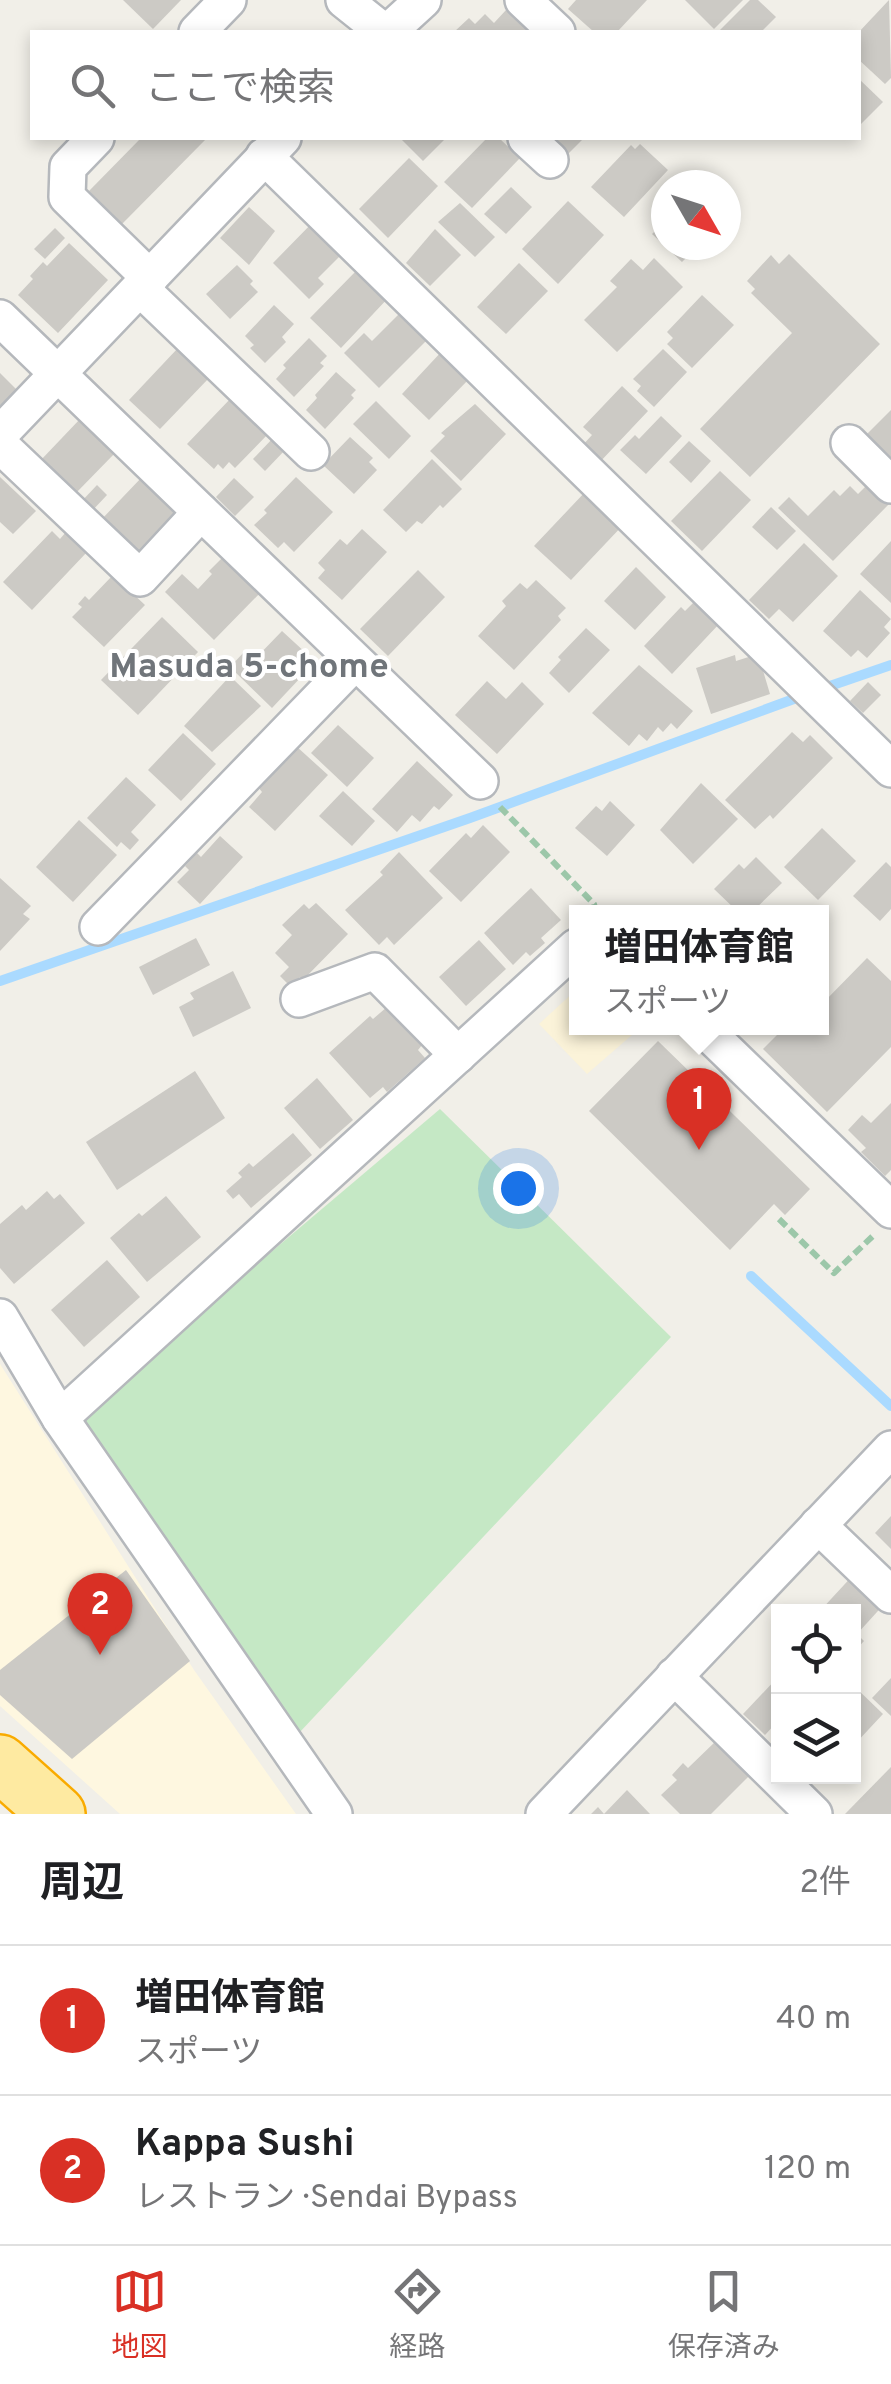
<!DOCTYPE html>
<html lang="ja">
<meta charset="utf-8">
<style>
:root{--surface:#fff;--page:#f6f6f6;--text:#202124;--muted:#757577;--line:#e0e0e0;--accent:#d93025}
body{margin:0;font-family:Overpass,"Noto Sans JP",sans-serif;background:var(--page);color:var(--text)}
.controls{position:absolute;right:30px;bottom:30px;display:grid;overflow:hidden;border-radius:0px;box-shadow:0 5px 15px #0003}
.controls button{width:90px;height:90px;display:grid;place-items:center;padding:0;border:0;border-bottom:2px solid var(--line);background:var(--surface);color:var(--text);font:50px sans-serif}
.compass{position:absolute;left:651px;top:170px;width:90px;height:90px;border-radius:50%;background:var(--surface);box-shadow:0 5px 15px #0003;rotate:129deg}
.you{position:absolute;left:518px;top:1188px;width:35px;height:35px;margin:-25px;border:8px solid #fff;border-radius:50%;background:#1a73e8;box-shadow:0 0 0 15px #1a73e833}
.badge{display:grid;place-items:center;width:65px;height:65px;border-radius:50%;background:var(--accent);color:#fff;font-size:32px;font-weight:700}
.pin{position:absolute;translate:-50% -82px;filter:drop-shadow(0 2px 5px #0008)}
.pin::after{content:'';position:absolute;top:52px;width:35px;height:30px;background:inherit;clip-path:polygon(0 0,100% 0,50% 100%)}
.popup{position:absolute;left:569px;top:905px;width:260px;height:130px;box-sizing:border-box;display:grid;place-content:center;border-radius:0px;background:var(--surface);filter:drop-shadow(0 2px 8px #0005);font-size:32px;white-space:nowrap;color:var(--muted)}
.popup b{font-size:38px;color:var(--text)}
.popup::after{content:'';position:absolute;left:50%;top:100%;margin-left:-20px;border:20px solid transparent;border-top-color:var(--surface)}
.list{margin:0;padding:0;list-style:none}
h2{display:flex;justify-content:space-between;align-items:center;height:130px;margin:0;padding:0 40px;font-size:42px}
h2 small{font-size:32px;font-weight:400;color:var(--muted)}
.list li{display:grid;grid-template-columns:65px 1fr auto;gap:30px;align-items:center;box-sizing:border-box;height:150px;padding:0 40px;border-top:2px solid var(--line)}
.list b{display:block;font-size:38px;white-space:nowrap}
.list p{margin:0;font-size:32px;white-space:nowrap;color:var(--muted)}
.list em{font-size:32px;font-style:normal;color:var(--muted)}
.icon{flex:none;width:55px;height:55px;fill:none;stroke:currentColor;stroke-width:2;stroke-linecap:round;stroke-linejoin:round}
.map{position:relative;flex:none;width:891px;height:1814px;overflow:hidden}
.search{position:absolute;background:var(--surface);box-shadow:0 5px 15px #0003;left:30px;right:30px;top:30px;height:110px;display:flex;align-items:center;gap:25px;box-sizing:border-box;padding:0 35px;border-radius:0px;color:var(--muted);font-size:38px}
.sheet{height:430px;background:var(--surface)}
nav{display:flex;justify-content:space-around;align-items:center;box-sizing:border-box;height:140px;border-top:2px solid var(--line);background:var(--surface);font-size:28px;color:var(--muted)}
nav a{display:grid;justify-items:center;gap:5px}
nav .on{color:var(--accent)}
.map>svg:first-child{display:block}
.commercial{fill:#fef7e0}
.green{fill:#c5e8c5}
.sand{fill:#fbf3d9}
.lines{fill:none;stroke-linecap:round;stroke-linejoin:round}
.stream{stroke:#aadaff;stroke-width:10}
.building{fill:#cccac5}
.minor-casing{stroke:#b5b8bc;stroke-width:40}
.trunk-casing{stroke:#f9ab00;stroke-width:60}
.path{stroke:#9cc7a9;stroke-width:6;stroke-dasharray:10 5;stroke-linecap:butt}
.minor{stroke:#fff;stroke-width:35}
.trunk{stroke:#feeaa1;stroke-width:55}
.labels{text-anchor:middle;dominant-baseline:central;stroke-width:8;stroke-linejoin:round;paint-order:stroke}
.neighbourhood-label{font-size:35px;font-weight:bold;fill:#70757a;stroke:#fff}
</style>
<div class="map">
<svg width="891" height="1814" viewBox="0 0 891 1814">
<rect width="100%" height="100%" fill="#f1efe8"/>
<polygon class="commercial" points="0,1364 194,1670 296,1814 120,1814 0,1706"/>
<polygon class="green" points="440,1109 671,1337 299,1733 75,1418"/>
<polygon class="sand" points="576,990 576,1028 640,1028 587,1074 539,1024"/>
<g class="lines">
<g class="stream">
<polyline points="827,687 891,665"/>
<polyline points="0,981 470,818 802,696"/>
<polyline points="751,1276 891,1406"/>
</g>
</g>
<g class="building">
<polygon points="123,0 181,0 153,29"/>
<polygon points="576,0 647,0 617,32 594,32 568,9"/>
<polygon points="685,0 743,0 714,29"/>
<polygon points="750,0 758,0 776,17 761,32 722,32 720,30"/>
<polygon points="889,0 891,78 885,84 858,59 858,33"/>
<polygon points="506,10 530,32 454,32 469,18 475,24 485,14 494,23"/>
<polygon points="858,78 883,102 858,127"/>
<polygon points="141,138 207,138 122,224 89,191"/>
<polygon points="400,138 446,138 423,161"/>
<polygon points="487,138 499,138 520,158 472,208 444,182"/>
<polygon points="539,138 584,138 562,160"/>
<polygon points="640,144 668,170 624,217 591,187 631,145 635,149"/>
<polygon points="409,158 438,186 388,238 359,209"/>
<polygon points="511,187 532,207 506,234 484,214"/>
<polygon points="568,201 604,235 558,284 522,249"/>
<polygon points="460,203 495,237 475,257 438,222"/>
<polygon points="249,207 275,231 249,265 220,238"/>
<polygon points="317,218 348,248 318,278 324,284 309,299 273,263"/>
<polygon points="666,220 666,245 707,245 701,251 697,247 682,262 652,234"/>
<polygon points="55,228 65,238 45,259 34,249"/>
<polygon points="435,229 461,255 430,286 406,263"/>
<polygon points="69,243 108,280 58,333 18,295 33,279 30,276 43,262 47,266"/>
<polygon points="789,254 880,344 750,477 700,429 792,333 751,293 755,289 747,281 771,255 779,264"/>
<polygon points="654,258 683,287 617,352 584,320 617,287 610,281 631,259 643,270"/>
<polygon points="519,263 548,291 506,334 477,307"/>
<polygon points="237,265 253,281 250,284 258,292 230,319 206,294"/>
<polygon points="356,271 368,283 372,279 390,296 341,348 310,318"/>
<polygon points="702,295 734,325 692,368 667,344 673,338 667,332"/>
<polygon points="274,305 294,324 282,337 286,342 265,363 250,348 254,345 245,336"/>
<polygon points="407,306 434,333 379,388 344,353 364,333 372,341"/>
<polygon points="309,338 327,356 320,363 324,366 294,397 276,379 286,368 283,365"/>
<polygon points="178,348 209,378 160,429 129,400"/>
<polygon points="663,349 687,372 654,407 637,391 641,386 633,379"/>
<polygon points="443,350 471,377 429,420 402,394"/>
<polygon points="336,372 356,390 351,395 354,398 325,429 306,410 317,398 315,395"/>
<polygon points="0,373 19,392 0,411"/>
<polygon points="622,386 648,411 598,464 581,447 592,435 583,427"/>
<polygon points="232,397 269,433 235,468 229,462 223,469 218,464 214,469 187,444"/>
<polygon points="376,401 411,436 389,459 353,424"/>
<polygon points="475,404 506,434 461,481 430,451 445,436 441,433"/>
<polygon points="891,410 891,469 861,440"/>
<polygon points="661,416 682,436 646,474 620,450 635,435 639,439"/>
<polygon points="81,418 116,452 75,494 40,461"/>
<polygon points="274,437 287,448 265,471 253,459"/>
<polygon points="350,437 373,458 369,462 377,470 354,494 323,465"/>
<polygon points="689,441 711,461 691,483 669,462"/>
<polygon points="432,459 462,489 443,508 440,505 422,524 417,521 406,532 383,510"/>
<polygon points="720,471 751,500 702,551 671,521"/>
<polygon points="143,476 179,511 145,556 140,552 137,555 101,520"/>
<polygon points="0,477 36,511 13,534 0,522"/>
<polygon points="296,477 333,512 294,552 284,542 278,548 254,525 267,513 264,510"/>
<polygon points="234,478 254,497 235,516 216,497"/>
<polygon points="873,479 891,502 833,561 778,508 789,497 808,516 834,490 840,496 850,486 858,494"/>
<polygon points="97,485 107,495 91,512 81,502"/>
<polygon points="587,490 624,524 571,580 534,546"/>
<polygon points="771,507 796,531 777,550 752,527"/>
<polygon points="362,529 387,552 342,600 318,578 325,570 318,563 340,539 347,545"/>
<polygon points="52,531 60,539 66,532 87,552 32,610 3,582"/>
<polygon points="891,541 891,603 860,574"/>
<polygon points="804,543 838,576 793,622 779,609 769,619 749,600"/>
<polygon points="224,556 261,592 214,640 165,592 182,574 198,589 212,574 209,571"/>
<polygon points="636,567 666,597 635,630 604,601"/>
<polygon points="418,570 445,597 388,656 360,629"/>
<polygon points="113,575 145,605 104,647 72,617 82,607 78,604 85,596 89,600"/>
<polygon points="536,580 566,608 558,616 561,620 514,670 478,636 506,606 502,601 520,583 527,589"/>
<polygon points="860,590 891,619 884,627 890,633 867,658 858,650 851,657 823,631"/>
<polygon points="696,600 720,623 672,674 644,646 681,607 685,611"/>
<polygon points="162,617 198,652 138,715 101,680"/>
<polygon points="586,628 610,650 569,693 549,673 561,660 558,657"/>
<polygon points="282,631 307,654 294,667 302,676 272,708 230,667 245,651 254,660"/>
<polygon points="758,654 770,694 711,714 696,668 735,655 736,661"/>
<polygon points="639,665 693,711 677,729 671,723 663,732 658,727 647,741 639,734 629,746 592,713"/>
<polygon points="230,676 261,706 212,752 184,726"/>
<polygon points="487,681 506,699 522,682 544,704 497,754 455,715"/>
<polygon points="868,682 881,695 863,713 850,701"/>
<polygon points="338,725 374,758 347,787 311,753"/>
<polygon points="792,732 803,742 810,735 833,758 773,819 770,815 755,829 725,800"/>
<polygon points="183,733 216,764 181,801 148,770"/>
<polygon points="296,746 328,775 275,831 249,807 262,792 258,787"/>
<polygon points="417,761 453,795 439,810 434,806 420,822 412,815 397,832 372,809"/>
<polygon points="126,777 156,805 131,832 139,840 130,850 121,842 117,847 87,818"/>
<polygon points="701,783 738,819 693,864 660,830"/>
<polygon points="343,791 375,821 352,846 319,816"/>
<polygon points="610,801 635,825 607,856 575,828 596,806 602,811"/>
<polygon points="79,820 117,855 73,902 36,867"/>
<polygon points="483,825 510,852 461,902 429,871 466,833 471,838"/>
<polygon points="822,828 856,861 818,900 784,867"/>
<polygon points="220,836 243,857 200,904 177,882 189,870 185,866 197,853 201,857"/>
<polygon points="399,852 443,898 394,945 387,937 379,945 345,910 383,875 380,872"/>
<polygon points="756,857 782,883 752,912 738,912 714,889 739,864 744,869"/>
<polygon points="886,862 891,867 891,909 880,921 853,896"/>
<polygon points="0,878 31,906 23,914 30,919 0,951"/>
<polygon points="531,888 561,920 541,938 545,943 530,956 526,952 513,965 484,933"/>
<polygon points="316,903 348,934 303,980 300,977 291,987 280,976 289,967 275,953 292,935 282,925 304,904 309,909"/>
<polygon points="196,938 210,965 153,995 139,967"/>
<polygon points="479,940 506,969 466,1006 439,977"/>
<polygon points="867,958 891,981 891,1047 827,1112 763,1049 784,1028 822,1028 822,1004"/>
<polygon points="233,971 251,1008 193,1037 179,1007 194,999 190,993"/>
<polygon points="387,1007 422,1045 418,1050 425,1058 387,1092 383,1087 370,1098 329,1053 370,1016 373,1019"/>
<polygon points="658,1041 810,1189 785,1215 774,1204 730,1250 589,1111"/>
<polygon points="195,1071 225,1118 117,1190 86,1142"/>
<polygon points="317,1078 353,1120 320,1149 284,1108"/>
<polygon points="891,1103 891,1170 885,1176 861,1152 866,1148 848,1130 862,1115 871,1123"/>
<polygon points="293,1133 312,1155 251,1208 239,1194 233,1199 226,1191 242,1177 238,1173 249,1163 253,1167"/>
<polygon points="47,1191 54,1199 60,1194 85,1223 14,1284 0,1268 0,1224 22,1205 26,1210"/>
<polygon points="166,1196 201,1237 147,1282 110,1238 139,1213 142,1216"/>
<polygon points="107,1260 140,1297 84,1347 51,1310"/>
<polygon points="891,1516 891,1549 875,1533"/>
<polygon points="126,1570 190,1661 72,1759 0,1695 0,1670"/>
<polygon points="856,1572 887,1601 857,1634 864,1641 854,1652 854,1612 819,1612"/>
<polygon points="778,1677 778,1721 765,1735 743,1714"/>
<polygon points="891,1678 891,1716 872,1698"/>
<polygon points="854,1686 883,1714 854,1745"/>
<polygon points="716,1741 750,1775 711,1814 680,1814 661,1795 677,1780 672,1775 683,1763 688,1768"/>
<polygon points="891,1767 891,1814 845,1814"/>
<polygon points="627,1790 650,1814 591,1814 598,1807 604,1814"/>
</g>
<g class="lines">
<g class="minor-casing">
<g id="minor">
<polyline points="344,0 384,32"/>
<polyline points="523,0 557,32"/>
<polyline points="197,32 228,0"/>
<polyline points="388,32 423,0"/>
<polyline points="96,138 68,167 67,197 150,278"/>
<polyline points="526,138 550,160"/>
<polyline points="264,156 891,769"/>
<polyline points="140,288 311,452"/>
<polyline points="0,318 480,781"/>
<polyline points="0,434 283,138"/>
<polyline points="849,443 891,485"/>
<polyline points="0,445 140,578 201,512"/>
<polyline points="98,927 354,663"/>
<polyline points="299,999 375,971 458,1055"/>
<polyline points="703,1028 891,1210"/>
<polyline points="0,1317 60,1418 334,1814"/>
<polyline points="60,1418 576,947"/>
<polyline points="818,1525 891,1595"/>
<polyline points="674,1676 814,1814"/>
<polyline points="544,1814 891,1449"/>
</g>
</g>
<g class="trunk-casing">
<polyline id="trunk" points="0,1763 57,1814"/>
</g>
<g class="path">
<polyline points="500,807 594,904 596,912"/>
<polyline points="779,1219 834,1273 874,1235"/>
</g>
<use href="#minor" class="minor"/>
<use href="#trunk" class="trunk"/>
</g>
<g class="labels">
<g class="neighbourhood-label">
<text x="249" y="668">Masuda 5-chome</text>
</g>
</g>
</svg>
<div class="controls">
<button><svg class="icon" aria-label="locate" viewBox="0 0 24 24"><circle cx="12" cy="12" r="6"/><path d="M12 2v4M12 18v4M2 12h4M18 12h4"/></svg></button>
<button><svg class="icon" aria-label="layers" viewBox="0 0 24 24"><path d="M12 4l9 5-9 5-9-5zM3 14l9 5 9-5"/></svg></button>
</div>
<svg class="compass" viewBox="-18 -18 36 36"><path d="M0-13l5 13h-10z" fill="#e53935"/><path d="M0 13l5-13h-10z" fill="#757577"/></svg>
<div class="you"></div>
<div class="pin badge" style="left:699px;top:1150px">1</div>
<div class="popup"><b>増田体育館</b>スポーツ</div>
<div class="pin badge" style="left:100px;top:1655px">2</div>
<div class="search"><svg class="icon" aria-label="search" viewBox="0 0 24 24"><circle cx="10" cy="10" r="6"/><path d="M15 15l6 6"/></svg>ここで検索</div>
</div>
<section class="sheet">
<h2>周辺<small>2件</small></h2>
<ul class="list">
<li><span class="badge">1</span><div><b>増田体育館</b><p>スポーツ</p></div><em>40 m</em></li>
<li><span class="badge">2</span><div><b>Kappa Sushi</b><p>レストラン · Sendai Bypass</p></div><em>120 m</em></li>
</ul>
</section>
<nav>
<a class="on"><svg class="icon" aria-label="map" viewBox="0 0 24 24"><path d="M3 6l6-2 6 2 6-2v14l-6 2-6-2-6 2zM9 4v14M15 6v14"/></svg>地図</a>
<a><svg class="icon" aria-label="directions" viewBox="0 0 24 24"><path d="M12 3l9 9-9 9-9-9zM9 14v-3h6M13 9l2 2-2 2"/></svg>経路</a>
<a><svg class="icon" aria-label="saved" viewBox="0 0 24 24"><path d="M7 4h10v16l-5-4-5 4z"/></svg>保存済み</a>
</nav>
